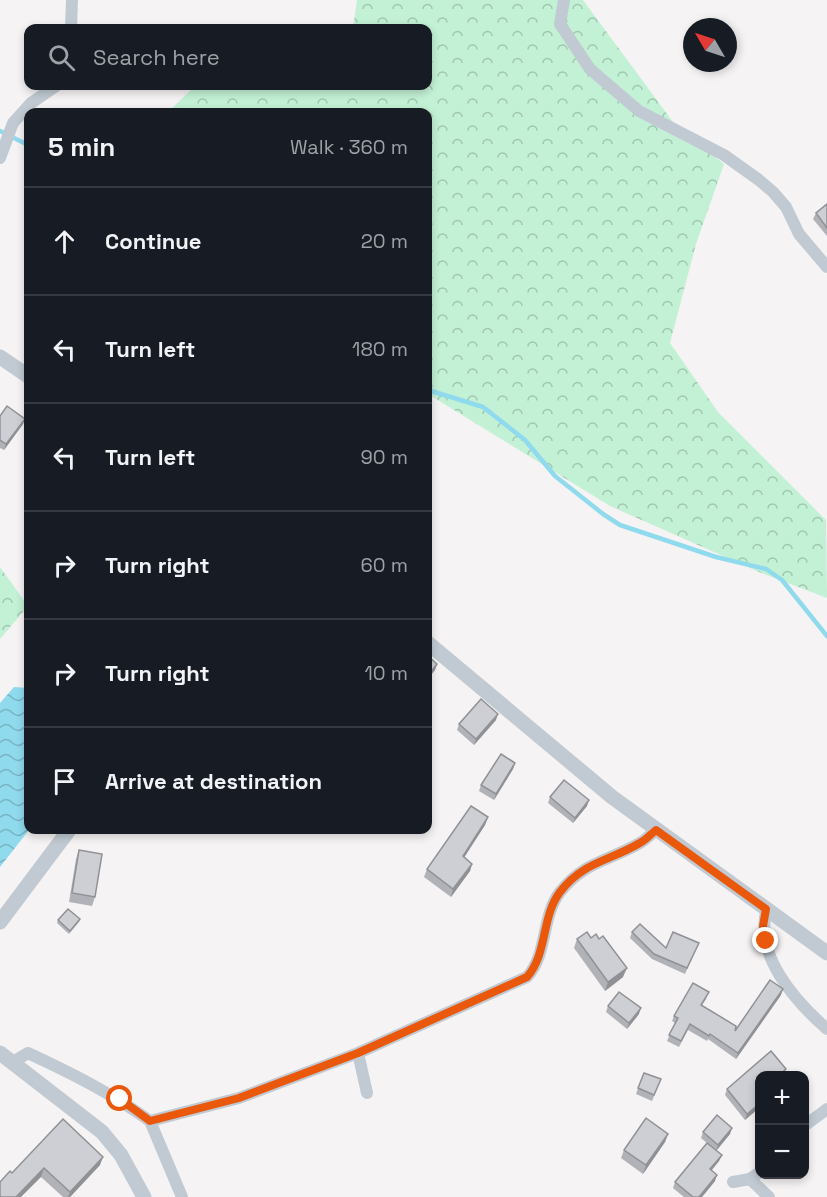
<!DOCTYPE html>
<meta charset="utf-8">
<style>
:root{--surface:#171b24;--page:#242831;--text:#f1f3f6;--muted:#9ea1a6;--line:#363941}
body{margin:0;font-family:"Space Grotesk",sans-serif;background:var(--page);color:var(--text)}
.controls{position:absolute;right:18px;bottom:18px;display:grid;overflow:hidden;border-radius:12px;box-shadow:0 3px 9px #0003}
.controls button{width:54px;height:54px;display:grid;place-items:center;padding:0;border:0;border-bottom:2px solid var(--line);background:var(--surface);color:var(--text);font:30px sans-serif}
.compass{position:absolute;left:683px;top:18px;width:54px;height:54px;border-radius:50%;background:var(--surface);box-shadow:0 3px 9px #0003;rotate:309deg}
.stop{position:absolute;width:18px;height:18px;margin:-14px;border:4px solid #ea580c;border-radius:50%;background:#fff}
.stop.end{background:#ea580c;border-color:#fff;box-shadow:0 2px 6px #0008}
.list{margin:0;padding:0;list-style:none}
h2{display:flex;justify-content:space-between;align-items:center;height:78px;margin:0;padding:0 24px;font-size:26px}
h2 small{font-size:20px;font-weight:400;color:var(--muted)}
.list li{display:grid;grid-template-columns:39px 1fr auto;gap:18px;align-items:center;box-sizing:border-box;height:108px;padding:0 24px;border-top:2px solid var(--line)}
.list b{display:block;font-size:22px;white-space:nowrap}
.list em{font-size:20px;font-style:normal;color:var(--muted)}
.icon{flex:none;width:33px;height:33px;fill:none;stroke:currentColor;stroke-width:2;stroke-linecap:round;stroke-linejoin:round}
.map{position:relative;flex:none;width:827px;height:1197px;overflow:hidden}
.search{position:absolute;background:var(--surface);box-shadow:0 3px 9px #0003;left:24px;top:24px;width:408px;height:66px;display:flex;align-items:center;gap:15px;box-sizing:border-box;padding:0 21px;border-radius:12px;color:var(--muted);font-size:22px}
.panel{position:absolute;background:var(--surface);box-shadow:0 3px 9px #0003;left:24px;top:108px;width:408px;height:726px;border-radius:12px}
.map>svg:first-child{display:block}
.forest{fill:url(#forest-crowns)}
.water{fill:url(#water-waves)}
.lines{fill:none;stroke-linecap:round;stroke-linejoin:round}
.stream{stroke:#90daee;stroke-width:4.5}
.minor{stroke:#c1cad2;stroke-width:12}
.tertiary{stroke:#c1cad2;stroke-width:15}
.wall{fill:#b0b2b7}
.shaded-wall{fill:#909195}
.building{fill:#cdcfd5;stroke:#909195;stroke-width:1.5}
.route{stroke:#ea580c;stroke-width:8}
</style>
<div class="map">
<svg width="827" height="1197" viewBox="0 0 827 1197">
<defs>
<pattern id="forest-crowns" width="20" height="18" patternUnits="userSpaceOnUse" patternTransform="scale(1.5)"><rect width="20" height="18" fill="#c3f1d5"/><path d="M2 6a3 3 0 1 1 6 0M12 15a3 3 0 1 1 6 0" fill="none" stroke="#a0c6b0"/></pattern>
<pattern id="water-waves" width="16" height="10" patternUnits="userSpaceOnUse" patternTransform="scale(1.5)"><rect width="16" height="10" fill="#90daee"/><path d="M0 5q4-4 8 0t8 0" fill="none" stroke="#78b4c4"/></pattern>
</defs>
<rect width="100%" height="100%" fill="#f5f3f3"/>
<g class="forest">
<polygon points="357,0 583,0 676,126 724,164 696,244 670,343 718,412 826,520 827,598 759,572 610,506 428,394 428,112 168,112 195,86 275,89 290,86 428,86 428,28 353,28"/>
<polygon points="0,567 28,606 0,639"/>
</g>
<polygon class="water" points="14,687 28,688 29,830 0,867 0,703"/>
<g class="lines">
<g class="stream">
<polyline points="0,131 28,145"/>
<polyline points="428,390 483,407 525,440 555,476 603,514 620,525 716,557 766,569 782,580 827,636"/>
</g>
<g class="minor">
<polyline points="564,0 560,24 590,69 639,111 724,155 759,180 773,192 786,207 799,234 827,267"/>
<polyline points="71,28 72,0"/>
<polyline points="0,158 13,123 31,103 56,86"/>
<path d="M767 909C753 954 795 1001 827 1029"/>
<polyline points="358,1053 367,1093"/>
<path d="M13 1062 28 1053C71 1073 111 1093 150 1121L239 1098 358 1053 527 977C548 954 541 917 560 892 584 862 608 861 638 844 645 841 651 834 656 830"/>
<polyline points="150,1121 182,1197"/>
<polyline points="804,1126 827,1109"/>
<polyline points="750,1179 769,1197"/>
<polyline points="733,1182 750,1179 760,1172"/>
</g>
<g class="tertiary">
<polyline points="0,357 28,376"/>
<polyline points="428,643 612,797 827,953"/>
<polyline points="0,922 69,830"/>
<polyline points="0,1053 102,1132 121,1155 144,1197"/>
</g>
</g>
<g class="wall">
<polygon points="827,204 827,236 813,219 816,213"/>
<polygon points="0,416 25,419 23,424 4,450 0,448"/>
<polygon points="496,720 474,745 457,730 459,724"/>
<polygon points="515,763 513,769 494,800 479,791 481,785"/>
<polygon points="550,797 587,806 573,823 548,803"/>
<polygon points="488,817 485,825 464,857 472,864 470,871 451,897 424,877 427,869"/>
<polygon points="79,850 95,897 92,906 69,902 76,859"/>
<polygon points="80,919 79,922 69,934 57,923 58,920"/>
<polygon points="632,932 666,948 699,943 685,974 652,959 630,938"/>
<polygon points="591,938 599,939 623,977 605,991 574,948 577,939"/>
<polygon points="781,995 736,1059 708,1039 707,1041 688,1030 679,1047 667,1041 675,1023 672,1021 674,1016 707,998 702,1005 735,1031"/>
<polygon points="608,1006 639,1014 627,1029 606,1012"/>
<polygon points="771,1051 786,1069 784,1075 759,1076 759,1096 758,1097 759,1098 759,1108 745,1120 725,1095 727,1089"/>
<polygon points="644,1073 661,1079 652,1101 636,1094"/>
<polygon points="63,1119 100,1165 70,1197 63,1197 41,1177 12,1173"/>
<polygon points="703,1132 730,1134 716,1151 722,1155 719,1161 711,1170 715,1181 702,1197 684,1197 673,1188 675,1182 707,1143 701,1138"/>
<polygon points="668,1134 665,1142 643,1174 621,1158 624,1150"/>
</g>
<g class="shaded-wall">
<polygon points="25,419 23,424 4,450 6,444"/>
<polygon points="437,664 435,670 428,679 428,676"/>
<polygon points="498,714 496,720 474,745 476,739"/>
<polygon points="515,763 513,769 494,800 496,794"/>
<polygon points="589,800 587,806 573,823 575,818"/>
<polygon points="488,817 485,825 460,864 463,856"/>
<polygon points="472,864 470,871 451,897 453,889"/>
<polygon points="627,968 623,977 605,991 608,982"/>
<polygon points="783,989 781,995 736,1059 738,1053"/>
<polygon points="641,1008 639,1014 627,1029 629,1023"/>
<polygon points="786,1069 783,1076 778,1076"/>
<polygon points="759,1104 759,1108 745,1120 747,1114"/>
<polygon points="732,1128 730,1134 716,1151 718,1145"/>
<polygon points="668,1134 665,1142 643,1174 646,1165"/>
<polygon points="722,1155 719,1161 708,1175 710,1169"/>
<polygon points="103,1157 100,1165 70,1197 68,1197 70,1192"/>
<polygon points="44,1168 41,1177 21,1197 16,1197"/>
<polygon points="717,1175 715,1181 702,1197 699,1197"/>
</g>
<g class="building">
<polygon points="827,204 827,228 816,213"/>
<polygon points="7,406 25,419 6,444 0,440 0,416"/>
<polygon points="428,656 437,664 428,676"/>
<polygon points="481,699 498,714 476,739 459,724"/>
<polygon points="501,754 515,763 496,794 481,785"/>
<polygon points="564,780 589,800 575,818 550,797"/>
<polygon points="471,806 488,817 463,856 472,864 453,889 427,869"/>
<polygon points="79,850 102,854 95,897 72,893"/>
<polygon points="68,909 80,919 70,931 58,920"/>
<polygon points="640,924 666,948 673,932 699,943 687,968 654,954 632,932"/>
<polygon points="587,932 591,938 596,934 599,939 603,936 627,968 608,982 577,939"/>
<polygon points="770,980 783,989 738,1053 710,1034 709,1036 690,1024 681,1041 669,1035 678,1018 674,1016 693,983 709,992 701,1005 736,1026 735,1031"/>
<polygon points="619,992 641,1008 629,1023 608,1006"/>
<polygon points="771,1051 786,1069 778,1076 759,1076 759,1092 756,1094 759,1098 759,1104 747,1114 727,1089"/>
<polygon points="644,1073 661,1079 654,1095 638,1088"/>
<polygon points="717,1115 732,1128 718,1145 703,1132"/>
<polygon points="646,1118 668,1134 646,1165 624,1150"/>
<polygon points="63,1119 103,1157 70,1192 44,1168 16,1197 0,1197 0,1182 10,1171 12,1173"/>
<polygon points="707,1143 722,1155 710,1169 717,1175 699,1197 693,1197 675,1182"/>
</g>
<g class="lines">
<path class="route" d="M120 1099 150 1121 239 1098 358 1053 527 977C548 953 541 917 560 892 583 862 609 861 638 844 645 841 651 834 656 830L766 909 763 926 766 941"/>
</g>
</svg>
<div class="controls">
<button>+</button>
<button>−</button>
</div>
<svg class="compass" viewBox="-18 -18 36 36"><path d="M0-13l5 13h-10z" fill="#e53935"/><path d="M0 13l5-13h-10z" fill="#9ea1a6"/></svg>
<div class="stop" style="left:120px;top:1099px"></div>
<div class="stop end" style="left:766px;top:941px"></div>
<div class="search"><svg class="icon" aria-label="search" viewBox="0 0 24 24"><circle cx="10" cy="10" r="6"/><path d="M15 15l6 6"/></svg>Search here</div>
<section class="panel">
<h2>5 min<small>Walk · 360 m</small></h2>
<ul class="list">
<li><svg class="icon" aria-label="ahead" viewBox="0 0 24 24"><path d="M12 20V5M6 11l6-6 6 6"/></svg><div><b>Continue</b></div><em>20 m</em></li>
<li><svg class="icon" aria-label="left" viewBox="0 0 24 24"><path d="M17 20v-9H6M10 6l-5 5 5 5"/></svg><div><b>Turn left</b></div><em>180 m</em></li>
<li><svg class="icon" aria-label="left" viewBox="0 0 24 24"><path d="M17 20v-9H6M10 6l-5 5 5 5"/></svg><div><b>Turn left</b></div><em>90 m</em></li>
<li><svg class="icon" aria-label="right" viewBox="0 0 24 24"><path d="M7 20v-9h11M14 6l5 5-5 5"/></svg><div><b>Turn right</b></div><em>60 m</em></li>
<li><svg class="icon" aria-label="right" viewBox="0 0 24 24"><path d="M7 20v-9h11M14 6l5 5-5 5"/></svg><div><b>Turn right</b></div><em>10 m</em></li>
<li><svg class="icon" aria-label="arrive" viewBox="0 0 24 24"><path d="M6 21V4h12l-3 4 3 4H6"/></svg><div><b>Arrive at destination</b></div></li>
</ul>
</section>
</div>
